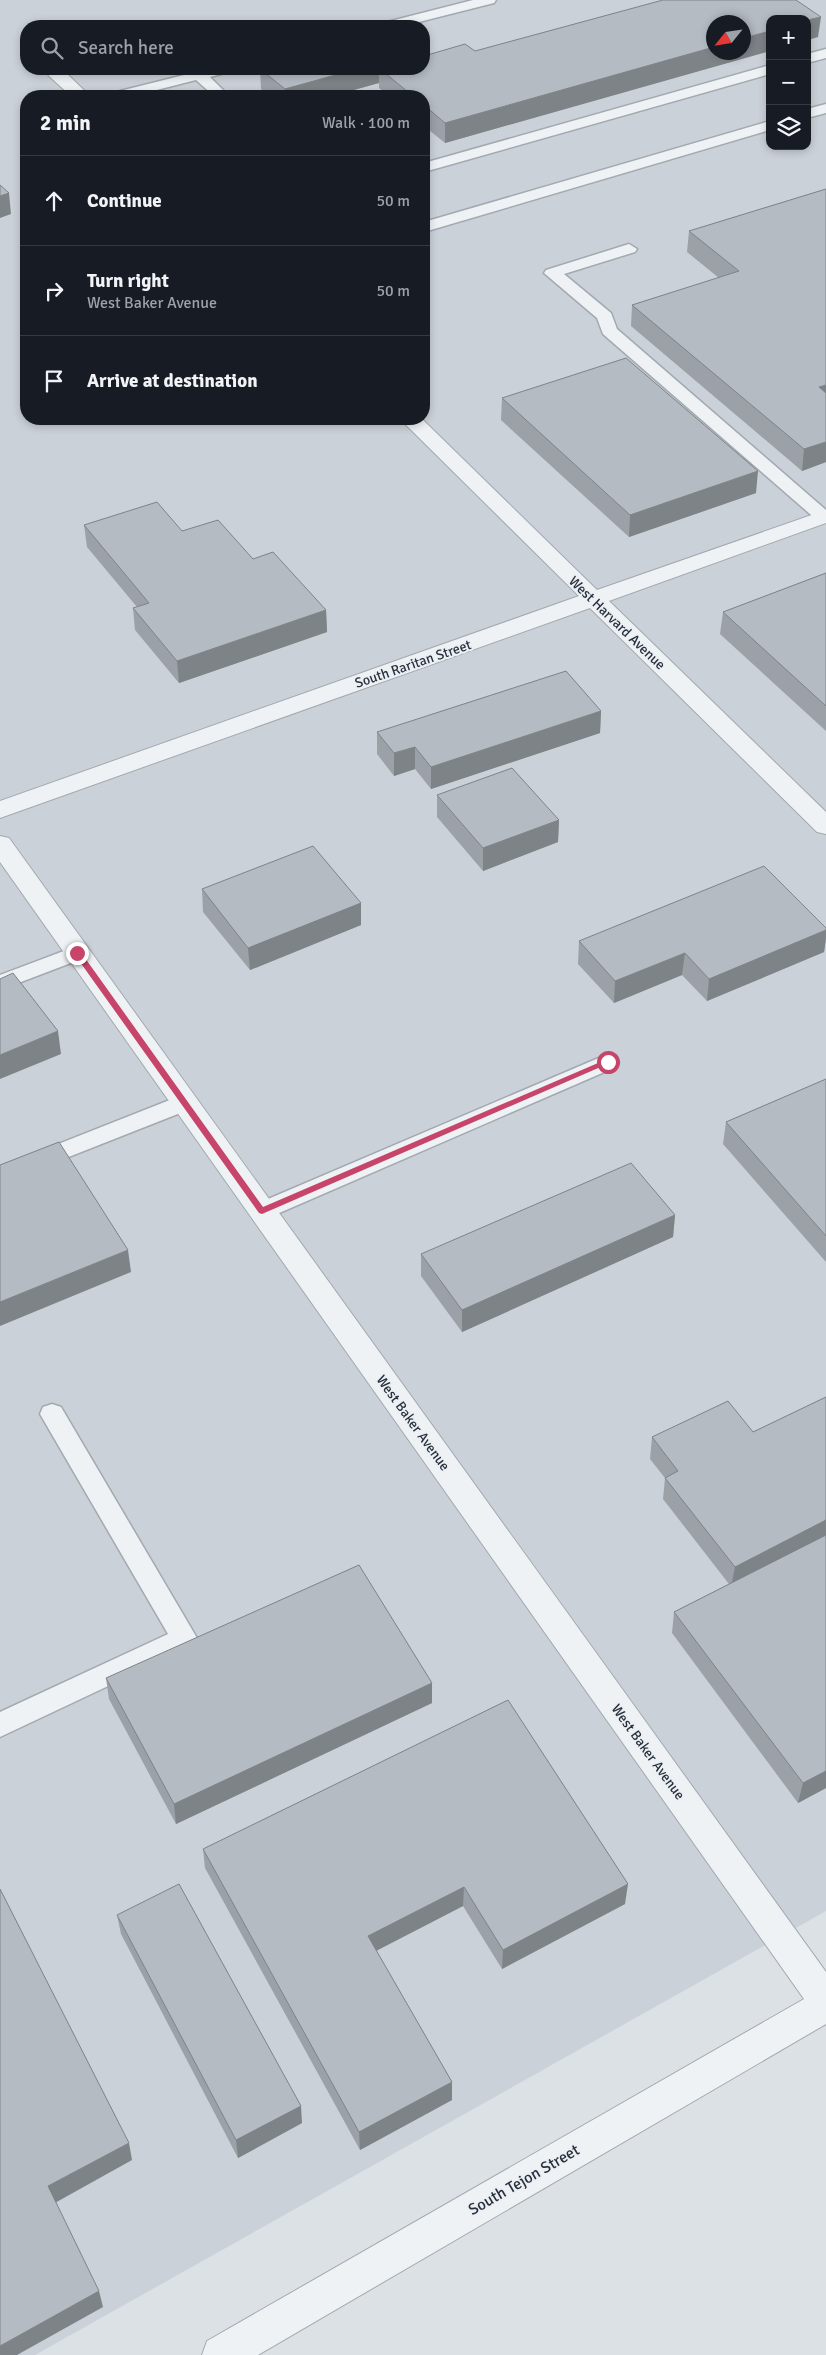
<!DOCTYPE html>
<meta charset="utf-8">
<style>
:root{--surface:#171b24;--page:#20242c;--text:#f1f3f6;--muted:#9ea1a6;--line:#363941}
body{margin:0;font-family:Signika,sans-serif;background:var(--page);color:var(--text)}
.controls{position:absolute;right:15px;top:15px;display:grid;overflow:hidden;border-radius:10px;box-shadow:0 2px 8px #0003}
.controls button{width:45px;height:45px;display:grid;place-items:center;padding:0;border:0;border-bottom:1px solid var(--line);background:var(--surface);color:var(--text);font:25px sans-serif}
.compass{position:absolute;left:706px;top:15px;width:45px;height:45px;border-radius:50%;background:var(--surface);box-shadow:0 2px 8px #0003;rotate:240deg}
.stop{position:absolute;width:15px;height:15px;margin:-11px;border:4px solid #c7456b;border-radius:50%;background:#fff}
.stop.end{background:#c7456b;border-color:#fff;box-shadow:0 1px 5px #0008}
.list{margin:0;padding:0;list-style:none}
h2{display:flex;justify-content:space-between;align-items:center;height:65px;margin:0;padding:0 20px;font-size:21px}
h2 small{font-size:16px;font-weight:400;color:var(--muted)}
.list li{display:grid;grid-template-columns:32px 1fr auto;gap:15px;align-items:center;box-sizing:border-box;height:90px;padding:0 20px;border-top:1px solid var(--line)}
.list b{display:block;font-size:19px;white-space:nowrap}
.list p{margin:0;font-size:16px;white-space:nowrap;color:var(--muted)}
.list em{font-size:16px;font-style:normal;color:var(--muted)}
.icon{flex:none;width:28px;height:28px;fill:none;stroke:currentColor;stroke-width:2;stroke-linecap:round;stroke-linejoin:round}
.map{position:relative;flex:none;width:826px;height:2355px;overflow:hidden}
.search{position:absolute;background:var(--surface);box-shadow:0 2px 8px #0003;left:20px;top:20px;width:410px;height:55px;display:flex;align-items:center;gap:12px;box-sizing:border-box;padding:0 18px;border-radius:20px;color:var(--muted);font-size:19px}
.panel{position:absolute;background:var(--surface);box-shadow:0 2px 8px #0003;left:20px;top:90px;width:410px;height:335px;border-radius:20px}
.map>svg:first-child{display:block}
.built{fill:#cbd1d8;fill-rule:evenodd}
.lines{fill:none;stroke-linecap:round;stroke-linejoin:round}
.service-casing{stroke:#a2a9b0;stroke-width:3}
.minor-casing{stroke:#a2a9b0;stroke-width:2}
.service{fill:#eff2f4;fill-rule:evenodd}
.minor{fill:#eff2f4;fill-rule:evenodd}
.wall{fill:#9ba1a7}
.shaded-wall{fill:#7e8388}
.building{fill:#b4bbc2;stroke:#7e8388}
.route{fill:#c7456b}
.labels{text-anchor:middle;dominant-baseline:central;stroke-width:4;stroke-linejoin:round;paint-order:stroke}
.street-label{font-size:14px;fill:#27313c;stroke:#ecf0f4}
.near-street-label{font-size:16px;fill:#27313c;stroke:#ecf0f4}
</style>
<div class="map">
<svg width="826" height="2355" viewBox="0 0 826 2355">
<rect width="100%" height="100%" fill="#dce1e6"/>
<path class="built" d="M0 0H826V1911L35 2355H0ZM770 19H807V146H770ZM714 22H744V52H714ZM26 26H424V69H26ZM26 96H424V419H26Z"/>
<g class="lines">
<g class="service-casing">
<g id="service">
<polygon points="473,0 496,0 494,3 403,26 381,26 383,23"/>
<polygon points="826,49 826,58 807,63 807,54"/>
<polygon points="770,65 770,74 424,172 424,163"/>
<polygon points="208,69 231,69 229,72 210,77 229,96 214,96 196,80 133,96 110,96 112,93"/>
<polygon points="826,104 826,113 807,118 807,109"/>
<polygon points="770,121 770,130 424,232 424,222"/>
<polygon points="629,244 637,249 635,252 564,274 611,313 617,329 826,510 826,522 818,521 603,334 597,318 544,273 546,270"/>
<polygon points="77,946 84,948 87,953 84,958 0,990 0,975"/>
<polygon points="608,1054 616,1057 619,1062 616,1067 270,1217 262,1220 254,1217 251,1211 254,1205"/>
<polygon points="185,1094 193,1096 196,1102 193,1108 0,1184 0,1167"/>
<polygon points="52,1404 61,1407 197,1638 193,1646 0,1737 0,1712 168,1634 40,1414 43,1407"/>
</g>
</g>
<g class="minor-casing">
<g id="minor">
<polygon points="49,69 62,69 90,96 71,96 49,76 46,72"/>
<polygon points="400,419 422,419 597,590 826,510 826,523 609,601 826,812 826,834 817,832 590,608 0,818 0,801 579,596"/>
<polygon points="0,836 9,838 826,1972 826,2024 258,2355 202,2355 207,2341 804,1999 0,862"/>
</g>
</g>
<use href="#service" class="service"/>
<use href="#minor" class="minor"/>
</g>
<g class="wall">
<polygon points="818,37 445,143 424,126 424,96 389,96 379,88 379,83 332,96 269,96 261,89 260,69 424,69 475,51"/>
<polygon points="826,189 826,462 802,471 631,326 632,305 719,278 687,252 689,231"/>
<polygon points="502,398 756,493 629,537 501,420"/>
<polygon points="84,525 182,531 253,559 326,610 327,632 179,683 135,630 133,608 137,607 87,547"/>
<polygon points="826,573 826,731 720,634 723,612"/>
<polygon points="601,711 600,733 431,789 415,769 394,776 377,754 377,732"/>
<polygon points="437,795 559,820 558,842 483,871 437,817"/>
<polygon points="202,889 361,903 361,925 250,970 203,912"/>
<polygon points="826,928 826,938 824,952 707,1001 682,975 614,1003 578,964 579,941"/>
<polygon points="826,1079 826,1262 723,1144 726,1122"/>
<polygon points="675,1215 673,1237 462,1332 421,1276 421,1254"/>
<polygon points="826,1397 826,1788 798,1803 672,1633 674,1612 729,1584 663,1499 665,1478 650,1459 652,1437 753,1432"/>
<polygon points="106,1678 432,1683 432,1703 176,1824 109,1699"/>
<polygon points="203,1849 625,1904 502,1969 463,1906 376,1951 452,2100 360,2150 205,1868"/>
<polygon points="117,1915 302,2123 238,2158 121,1934"/>
</g>
<g class="shaded-wall">
<polygon points="821,17 818,37 807,40 807,20"/>
<polygon points="770,31 770,51 445,143 445,123 714,47 714,52 744,52 744,38"/>
<polygon points="357,69 379,69 379,83 332,96 285,96 285,89"/>
<polygon points="9,193 11,214 0,218 0,196"/>
<polygon points="826,385 826,405 819,387"/>
<polygon points="826,442 826,462 802,471 804,449"/>
<polygon points="758,471 756,493 629,537 630,515"/>
<polygon points="326,610 327,632 179,683 177,661"/>
<polygon points="601,711 600,733 431,789 431,767"/>
<polygon points="415,747 415,769 394,776 394,753"/>
<polygon points="559,820 558,842 483,871 483,848"/>
<polygon points="361,903 361,925 250,970 248,948"/>
<polygon points="826,930 826,938 824,952 707,1001 709,979"/>
<polygon points="685,953 682,975 614,1003 615,981"/>
<polygon points="58,1031 61,1054 0,1079 0,1055"/>
<polygon points="675,1215 673,1237 462,1332 462,1310"/>
<polygon points="128,1250 131,1272 0,1326 0,1302"/>
<polygon points="826,1520 826,1539 731,1587 735,1567"/>
<polygon points="432,1683 432,1703 176,1824 174,1804"/>
<polygon points="826,1771 826,1788 798,1803 803,1783"/>
<polygon points="628,1884 625,1904 502,1969 503,1950"/>
<polygon points="464,1887 463,1906 368,1955 368,1936"/>
<polygon points="452,2082 452,2100 360,2150 359,2132"/>
<polygon points="301,2106 302,2123 238,2158 236,2140"/>
<polygon points="129,2143 132,2160 53,2204 48,2186"/>
<polygon points="99,2291 103,2307 17,2355 0,2355 0,2346"/>
</g>
<g class="building">
<polygon points="663,0 796,0 821,17 807,20 807,19 770,19 770,31 744,38 744,22 714,22 714,47 445,123 424,105 424,96 413,96 380,69 424,69 424,56 465,44 475,51"/>
<polygon points="260,69 357,69 285,89"/>
<polygon points="0,185 9,193 0,196"/>
<polygon points="826,189 826,385 819,387 826,393 826,442 804,449 632,305 739,271 689,231"/>
<polygon points="626,358 758,471 630,515 502,398"/>
<polygon points="157,502 182,531 218,520 253,559 273,552 326,610 177,661 133,608 149,603 84,525"/>
<polygon points="826,573 826,706 723,612"/>
<polygon points="566,671 601,711 431,767 415,747 394,753 377,732"/>
<polygon points="512,768 559,820 483,848 437,795"/>
<polygon points="313,846 361,903 248,948 202,889"/>
<polygon points="764,866 826,928 826,930 709,979 685,953 615,981 579,941"/>
<polygon points="13,973 58,1031 0,1055 0,979"/>
<polygon points="826,1079 826,1236 726,1122"/>
<polygon points="59,1142 128,1250 0,1302 0,1165"/>
<polygon points="631,1163 675,1215 462,1310 421,1254"/>
<polygon points="826,1397 826,1520 735,1567 665,1478 678,1471 652,1437 728,1401 753,1432"/>
<polygon points="826,1535 826,1771 803,1783 674,1612"/>
<polygon points="359,1565 432,1683 174,1804 106,1678"/>
<polygon points="508,1700 628,1884 503,1950 464,1887 368,1936 452,2082 359,2132 203,1849"/>
<polygon points="179,1884 301,2106 236,2140 117,1915"/>
<polygon points="0,1889 129,2143 48,2186 99,2291 0,2346"/>
</g>
<polygon class="route" points="75,951 80,951 263,1207 605,1060 612,1062 262,1214 259,1213 75,955"/>
<g class="labels">
<g class="street-label">
<text transform="translate(617 623) rotate(44)">West Harvard Avenue</text>
<text transform="translate(413 664) rotate(-19)">South Raritan Street</text>
<text transform="translate(413 1423) rotate(54)">West Baker Avenue</text>
<text transform="translate(648 1752) rotate(54)">West Baker Avenue</text>
</g>
<g class="near-street-label">
<text transform="translate(524 2180) rotate(-30)">South Tejon Street</text>
</g>
</g>
</svg>
<div class="controls">
<button>+</button>
<button>−</button>
<button><svg class="icon" aria-label="layers" viewBox="0 0 24 24"><path d="M12 4l9 5-9 5-9-5zM3 14l9 5 9-5"/></svg></button>
</div>
<svg class="compass" viewBox="-18 -18 36 36"><path d="M0-13l5 13h-10z" fill="#e53935"/><path d="M0 13l5-13h-10z" fill="#9ea1a6"/></svg>
<div class="stop" style="left:608px;top:1062px"></div>
<div class="stop end" style="left:77px;top:953px"></div>
<div class="search"><svg class="icon" aria-label="search" viewBox="0 0 24 24"><circle cx="10" cy="10" r="6"/><path d="M15 15l6 6"/></svg>Search here</div>
<section class="panel">
<h2>2 min<small>Walk · 100 m</small></h2>
<ul class="list">
<li><svg class="icon" aria-label="ahead" viewBox="0 0 24 24"><path d="M12 20V5M6 11l6-6 6 6"/></svg><div><b>Continue</b></div><em>50 m</em></li>
<li><svg class="icon" aria-label="right" viewBox="0 0 24 24"><path d="M7 20v-9h11M14 6l5 5-5 5"/></svg><div><b>Turn right</b><p>West Baker Avenue</p></div><em>50 m</em></li>
<li><svg class="icon" aria-label="arrive" viewBox="0 0 24 24"><path d="M6 21V4h12l-3 4 3 4H6"/></svg><div><b>Arrive at destination</b></div></li>
</ul>
</section>
</div>
